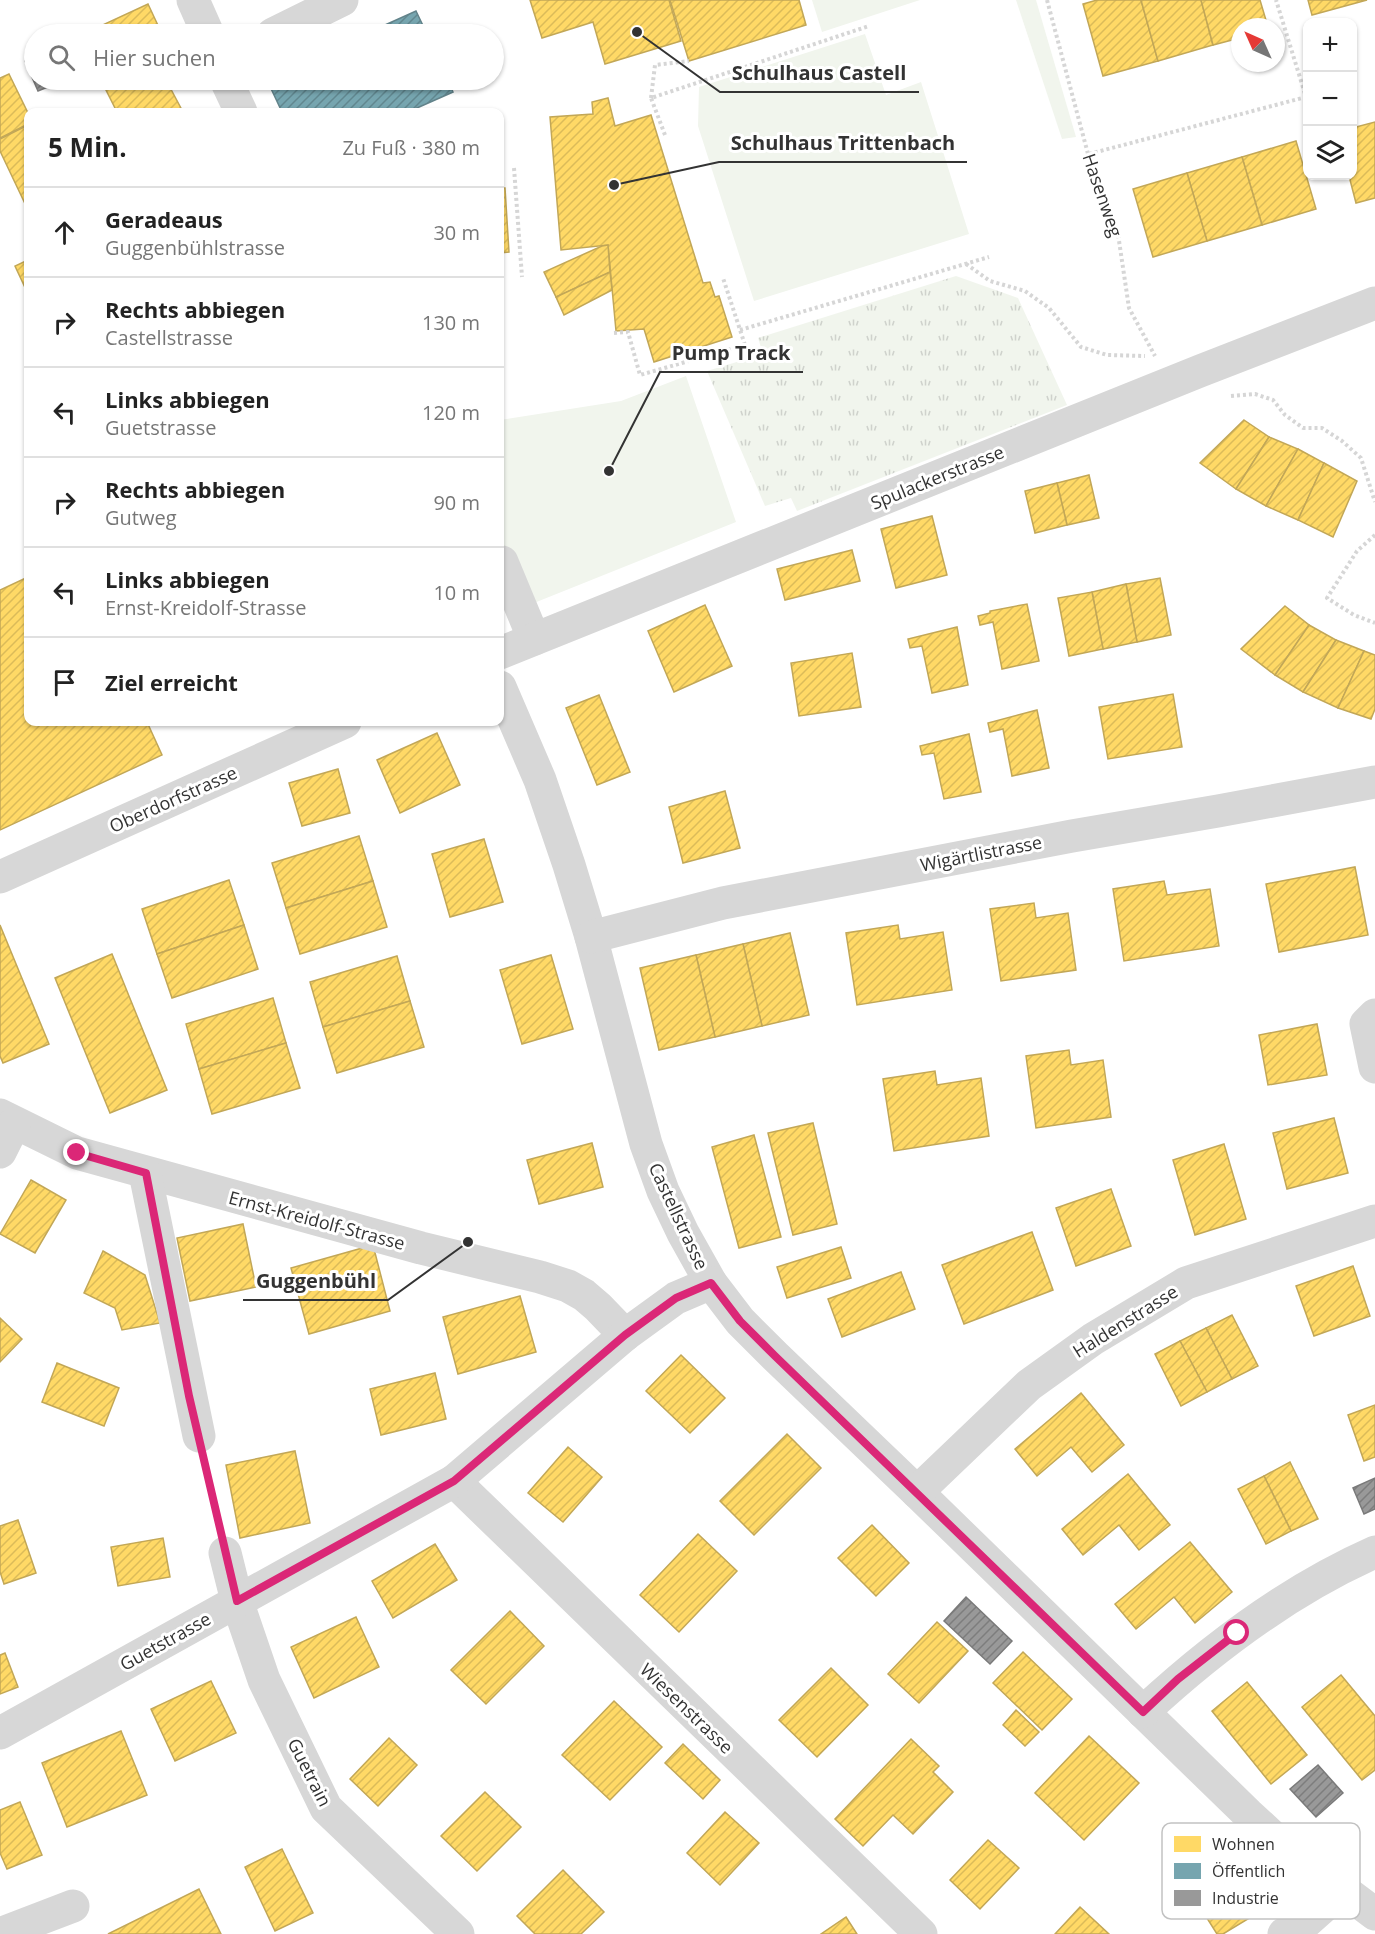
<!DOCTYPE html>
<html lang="de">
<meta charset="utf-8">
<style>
:root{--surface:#fff;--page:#f2f2f2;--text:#222;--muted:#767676;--line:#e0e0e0}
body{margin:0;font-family:"Open Sans",sans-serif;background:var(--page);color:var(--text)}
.controls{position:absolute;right:18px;top:18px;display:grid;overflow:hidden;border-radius:12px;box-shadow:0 2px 4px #0004}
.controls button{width:54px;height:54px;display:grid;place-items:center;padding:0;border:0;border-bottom:2px solid var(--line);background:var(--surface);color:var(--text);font:30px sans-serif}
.compass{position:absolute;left:1231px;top:18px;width:54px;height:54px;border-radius:50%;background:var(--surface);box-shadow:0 2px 4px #0004;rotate:315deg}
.stop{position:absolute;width:18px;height:18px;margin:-14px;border:4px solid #db2777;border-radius:50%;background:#fff}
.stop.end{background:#db2777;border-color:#fff;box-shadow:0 2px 6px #0008}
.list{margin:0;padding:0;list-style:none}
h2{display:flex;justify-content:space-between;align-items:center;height:78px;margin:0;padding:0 24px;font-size:26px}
h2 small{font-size:20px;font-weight:400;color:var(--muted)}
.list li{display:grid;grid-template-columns:39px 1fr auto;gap:18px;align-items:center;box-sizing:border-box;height:90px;padding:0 24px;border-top:2px solid var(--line)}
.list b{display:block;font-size:22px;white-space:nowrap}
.list p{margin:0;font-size:20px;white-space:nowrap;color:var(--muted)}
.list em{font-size:20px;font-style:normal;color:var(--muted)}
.icon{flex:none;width:33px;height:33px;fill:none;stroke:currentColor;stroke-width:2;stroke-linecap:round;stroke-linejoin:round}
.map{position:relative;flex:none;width:1375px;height:1934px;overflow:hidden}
.search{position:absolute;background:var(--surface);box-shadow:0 2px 4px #0004;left:24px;top:24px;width:480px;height:66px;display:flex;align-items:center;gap:15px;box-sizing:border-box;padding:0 21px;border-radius:33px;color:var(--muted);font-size:22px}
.panel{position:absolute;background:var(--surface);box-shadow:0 2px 4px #0004;left:24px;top:108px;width:480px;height:618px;border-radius:12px}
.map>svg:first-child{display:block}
.grass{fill:#f1f5ed}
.park{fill:url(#park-tufts)}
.homes{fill:url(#homes-hatch);stroke:#c2a757;stroke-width:1.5}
.public{fill:url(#public-hatch);stroke:#62838a;stroke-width:1.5}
.industry{fill:url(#industry-hatch);stroke:#7a7a7a;stroke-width:1.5}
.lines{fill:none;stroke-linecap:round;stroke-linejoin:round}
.path{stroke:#d6d6d6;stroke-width:4;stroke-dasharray:3 3;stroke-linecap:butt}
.minor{stroke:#d7d7d7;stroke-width:33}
.route{stroke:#db2777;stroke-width:8}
.labels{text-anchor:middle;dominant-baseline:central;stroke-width:6;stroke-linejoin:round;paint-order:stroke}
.street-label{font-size:18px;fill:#333;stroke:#fff}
.key{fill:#fff;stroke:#c2c2c2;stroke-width:1.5}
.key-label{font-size:16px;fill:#333}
.leader{fill:none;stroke:#333;stroke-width:2}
.callout-dot{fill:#333;stroke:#fff;stroke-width:2}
.callout-label{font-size:20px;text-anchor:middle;font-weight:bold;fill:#333;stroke:#fff;stroke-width:6;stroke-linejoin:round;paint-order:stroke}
</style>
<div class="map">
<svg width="1375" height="1934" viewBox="0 0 1375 1934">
<defs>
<pattern id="park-tufts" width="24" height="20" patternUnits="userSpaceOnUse" patternTransform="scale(1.5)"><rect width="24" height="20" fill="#f1f5ed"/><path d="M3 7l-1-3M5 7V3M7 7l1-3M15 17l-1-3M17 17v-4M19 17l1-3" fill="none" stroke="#cfd2cc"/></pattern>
<pattern id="homes-hatch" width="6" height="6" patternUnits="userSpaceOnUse" patternTransform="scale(1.5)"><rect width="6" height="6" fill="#ffd966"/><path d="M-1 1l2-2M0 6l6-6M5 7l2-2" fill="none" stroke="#dbbb59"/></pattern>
<pattern id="public-hatch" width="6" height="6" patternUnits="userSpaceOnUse" patternTransform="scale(1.5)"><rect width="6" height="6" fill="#76a5af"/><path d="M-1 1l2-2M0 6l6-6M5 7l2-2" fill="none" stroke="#61878f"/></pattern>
<pattern id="industry-hatch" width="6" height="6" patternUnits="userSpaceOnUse" patternTransform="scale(1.5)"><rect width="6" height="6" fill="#999"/><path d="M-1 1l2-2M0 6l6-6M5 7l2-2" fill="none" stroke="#7d7d7d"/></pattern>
</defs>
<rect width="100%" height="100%" fill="#fff"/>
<g class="grass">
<polygon points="812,0 920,0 822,32"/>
<polygon points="1016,0 1036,0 1076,137 1062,139"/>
<polygon points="865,34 886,95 921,82 969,234 754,301 698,126 699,87"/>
<polygon points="686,376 736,522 514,611 500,597 500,420 621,401"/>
</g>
<polygon class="park" points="956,276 1018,298 1067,405 797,511 791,498 765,506 707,371 763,354 758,338"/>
<g class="homes">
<polygon points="530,0 669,0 681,41 605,64 593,22 542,38"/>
<polygon points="670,0 799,0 806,25 689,61"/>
<polygon points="1097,0 1141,0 1158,61 1103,76 1083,4"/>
<polygon points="1141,0 1201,0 1213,45 1158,61"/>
<polygon points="1201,0 1260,0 1268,27 1240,27 1240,38 1213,45"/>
<polygon points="1308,0 1367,0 1312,15"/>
<polygon points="148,4 162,34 99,34 96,28"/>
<polygon points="9,74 28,113 28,124 0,138 0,78"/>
<polygon points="123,80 166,80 183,112 117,112 105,88"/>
<polygon points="608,98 615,126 651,115 703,283 710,282 715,297 719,296 732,337 654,362 644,329 616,331 608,245 561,250 550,117 593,114 592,102"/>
<polygon points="1375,122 1375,198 1356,203 1349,176 1352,176 1352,128"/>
<polygon points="28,125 28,210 0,151 0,139"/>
<polygon points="1296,141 1316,209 1262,225 1242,157"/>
<polygon points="1242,157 1262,225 1207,241 1187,173"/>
<polygon points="1187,173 1207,241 1153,257 1133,189"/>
<polygon points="500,188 505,188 509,252 500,253"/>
<polygon points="608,245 610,272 556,297 544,272 602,246"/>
<polygon points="28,260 28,294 15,266"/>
<polygon points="610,272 612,290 564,315 556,297"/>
<polygon points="1244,420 1269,437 1236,489 1200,463"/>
<polygon points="1269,437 1298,449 1266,506 1236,489"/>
<polygon points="1298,449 1324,463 1298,520 1266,506"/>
<polygon points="1324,463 1357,481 1333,537 1298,520"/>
<polygon points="1089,475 1099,518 1067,525 1057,483"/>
<polygon points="1057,483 1067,525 1035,533 1025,491"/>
<polygon points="932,516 947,575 896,588 881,529"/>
<polygon points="852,550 860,581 785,600 777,569"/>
<polygon points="28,577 28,722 147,722 162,755 0,830 0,590"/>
<polygon points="1160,578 1171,635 1137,642 1126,584"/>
<polygon points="1126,584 1137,642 1103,649 1092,592"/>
<polygon points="1092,592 1103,649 1069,656 1058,598"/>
<polygon points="1027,604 1039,661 1002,669 993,622 980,625 978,616 990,613 990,611"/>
<polygon points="705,605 732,666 674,692 648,631"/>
<polygon points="1285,606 1309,625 1275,675 1241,649"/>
<polygon points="1309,625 1336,640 1303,692 1275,675"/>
<polygon points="957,627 968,685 932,693 922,646 910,648 908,639"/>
<polygon points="1336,640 1364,651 1338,708 1303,692"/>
<polygon points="1364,651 1375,655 1375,709 1371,719 1338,708"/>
<polygon points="852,653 861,707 799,716 791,663"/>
<polygon points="1173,694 1182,747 1108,759 1099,707"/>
<polygon points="599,695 630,772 597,785 566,708"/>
<polygon points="1037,710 1049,768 1012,776 1003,729 990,732 988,723"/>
<polygon points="437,733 460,785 400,813 377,760"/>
<polygon points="969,734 981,792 944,799 934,753 922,755 920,746"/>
<polygon points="338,769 350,813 302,826 289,783"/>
<polygon points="725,791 740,848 683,863 669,807"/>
<polygon points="359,836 373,881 286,908 272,863"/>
<polygon points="484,839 503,902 450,917 432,854"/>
<polygon points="1355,867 1368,935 1279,952 1266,884"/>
<polygon points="229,880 244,925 157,954 142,909"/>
<polygon points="373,881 387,927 300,954 286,908"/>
<polygon points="1164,881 1167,895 1210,889 1219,946 1124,961 1113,889"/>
<polygon points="1034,903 1036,918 1068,913 1076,970 1001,981 990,909"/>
<polygon points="0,925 49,1044 3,1063 0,1056"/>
<polygon points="244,925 258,969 172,998 157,954"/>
<polygon points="898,925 900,939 943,932 952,990 857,1005 846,933"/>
<polygon points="790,933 809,1015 762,1026 743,944"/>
<polygon points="743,944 762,1026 715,1037 696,955"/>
<polygon points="112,954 167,1090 110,1113 55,978"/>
<polygon points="551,955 573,1029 522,1044 500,970"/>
<polygon points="696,955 715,1037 659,1050 640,968"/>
<polygon points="397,956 410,1001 323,1027 310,982"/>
<polygon points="273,998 286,1043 199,1069 186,1024"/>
<polygon points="410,1001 424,1047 337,1073 323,1027"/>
<polygon points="1317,1024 1327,1075 1268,1085 1259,1035"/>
<polygon points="286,1043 300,1088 212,1114 199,1069"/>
<polygon points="1069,1050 1071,1065 1103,1060 1111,1117 1036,1128 1026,1056"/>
<polygon points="935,1071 937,1085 981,1078 989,1136 894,1151 883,1079"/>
<polygon points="1334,1118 1348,1173 1287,1189 1273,1133"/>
<polygon points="813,1123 837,1224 793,1235 768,1133"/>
<polygon points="754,1135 781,1237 739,1248 712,1147"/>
<polygon points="592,1143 603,1187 539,1204 527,1160"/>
<polygon points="1224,1144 1246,1219 1195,1235 1173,1160"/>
<polygon points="31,1180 66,1200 35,1253 0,1234"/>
<polygon points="1111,1189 1131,1246 1076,1266 1056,1208"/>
<polygon points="243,1224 256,1287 190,1301 177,1238"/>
<polygon points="1032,1232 1053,1290 964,1324 942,1265"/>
<polygon points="373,1245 390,1311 309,1334 291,1268"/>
<polygon points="841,1247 851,1278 787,1298 777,1267"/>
<polygon points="103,1251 145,1275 160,1323 122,1330 115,1308 84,1293"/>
<polygon points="1353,1266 1370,1316 1314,1336 1296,1286"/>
<polygon points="901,1272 915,1309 842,1337 828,1299"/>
<polygon points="520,1296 536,1352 458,1374 443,1317"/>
<polygon points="1232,1315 1258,1366 1232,1379 1206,1328"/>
<polygon points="0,1318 22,1339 0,1362"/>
<polygon points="1206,1328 1232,1379 1207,1392 1180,1341"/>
<polygon points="1180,1341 1207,1392 1181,1406 1155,1354"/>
<polygon points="681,1355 725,1398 690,1433 646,1391"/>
<polygon points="57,1363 119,1388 104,1426 42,1402"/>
<polygon points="435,1373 446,1419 381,1435 370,1389"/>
<polygon points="1081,1393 1124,1445 1092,1472 1071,1447 1037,1476 1015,1449"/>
<polygon points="1375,1405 1375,1457 1364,1461 1348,1415"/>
<polygon points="787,1434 821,1468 754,1535 720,1501"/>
<polygon points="568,1447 602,1477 563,1522 528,1493"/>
<polygon points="295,1451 310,1523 240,1538 226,1465"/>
<polygon points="1290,1462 1318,1519 1291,1531 1264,1476"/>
<polygon points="1128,1474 1170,1525 1139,1550 1119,1525 1083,1555 1062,1529"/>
<polygon points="1264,1476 1291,1531 1266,1544 1238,1489"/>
<polygon points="18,1520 36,1573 4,1584 0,1572 0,1526"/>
<polygon points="872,1525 909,1563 876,1596 838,1558"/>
<polygon points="698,1534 737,1571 679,1632 640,1595"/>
<polygon points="163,1538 170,1577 118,1586 111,1547"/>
<polygon points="1190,1542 1232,1592 1195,1623 1174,1597 1136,1629 1115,1604"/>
<polygon points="435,1544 457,1580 393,1618 372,1581"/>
<polygon points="510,1611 544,1646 486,1704 451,1670"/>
<polygon points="356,1617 379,1667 314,1698 291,1647"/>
<polygon points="937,1622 968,1651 919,1703 888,1674"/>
<polygon points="1023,1652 1072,1699 1042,1730 993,1683"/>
<polygon points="5,1653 18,1687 0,1694 0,1655"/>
<polygon points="831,1668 868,1705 817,1757 779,1720"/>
<polygon points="1341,1675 1375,1716 1375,1770 1362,1780 1302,1707"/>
<polygon points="211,1681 236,1733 175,1761 151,1709"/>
<polygon points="1247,1682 1307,1755 1271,1784 1212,1711"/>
<polygon points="614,1701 662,1747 610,1800 562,1755"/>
<polygon points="1016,1710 1039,1732 1025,1746 1003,1725"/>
<polygon points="121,1731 147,1795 67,1827 42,1763"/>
<polygon points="1089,1736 1139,1783 1084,1840 1035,1793"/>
<polygon points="389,1738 417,1765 378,1806 350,1779"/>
<polygon points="911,1739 939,1766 933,1772 953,1792 913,1834 893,1815 863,1846 835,1819"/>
<polygon points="683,1744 720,1780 703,1799 665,1763"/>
<polygon points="485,1792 521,1827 477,1871 441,1836"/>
<polygon points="20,1802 42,1855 7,1869 0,1853 0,1810"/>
<polygon points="725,1812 759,1843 720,1885 687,1853"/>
<polygon points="988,1840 1019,1868 980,1909 950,1880"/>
<polygon points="282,1849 313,1913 275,1931 245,1867"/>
<polygon points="563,1870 604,1912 581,1934 535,1934 517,1916"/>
<polygon points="1273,1874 1286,1896 1223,1934 1217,1934 1205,1915"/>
<polygon points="199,1889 221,1934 108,1934"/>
<polygon points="1080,1907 1109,1934 1055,1934"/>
<polygon points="846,1917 857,1934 821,1934"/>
</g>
<g class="public">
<polygon points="416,11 427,34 365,34"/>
<polygon points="267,80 448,80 453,92 408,112 282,112"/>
</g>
<g class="industry">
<polygon points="34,56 34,80 65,80 38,91 25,61"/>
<polygon points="1375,1478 1375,1509 1364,1514 1353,1488"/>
<polygon points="966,1597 1012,1641 990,1664 944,1621"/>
<polygon points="1318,1765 1343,1793 1316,1817 1290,1789"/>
</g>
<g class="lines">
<g class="path">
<polyline points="1047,0 1088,154 1118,234 1129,308 1155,356"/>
<polyline points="651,98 655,65 689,61"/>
<polyline points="665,135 651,98 869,26"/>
<polyline points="1089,154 1306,97 1276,0"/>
<polyline points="514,168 522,277"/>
<polyline points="966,264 990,281 1025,291 1049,308 1081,347 1107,355 1145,356"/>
<polyline points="740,330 989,257"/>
<polyline points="614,333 628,332 640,375 745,345 723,278"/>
<polyline points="1231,396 1255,394 1273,400 1285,415 1303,428 1322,428 1342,441 1361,458 1375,502"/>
<polyline points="1375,535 1357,551 1327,598 1354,615 1375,623"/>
<polyline points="206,1466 219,1523"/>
</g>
<g class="minor">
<polyline points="193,0 208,34"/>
<polyline points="273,34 342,0"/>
<polyline points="226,80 241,112"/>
<polyline points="502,562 534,639"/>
<polyline points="500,653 1200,371 1375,303"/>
<polyline points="500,687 540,780 569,865 591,937 646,1144 663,1191 683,1233 711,1283 740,1321 775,1356 917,1492 1248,1814 1274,1838 1375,1914"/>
<polyline points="0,877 345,722"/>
<polyline points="591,937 723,903 1072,836 1218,811 1375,782"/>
<polyline points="1375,1015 1366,1024 1375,1067"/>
<polyline points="0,1115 77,1153 421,1248 540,1277 568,1286 584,1295 598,1307 625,1335"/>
<polyline points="0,1152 14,1124"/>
<polyline points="145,1173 199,1436"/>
<polyline points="454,1481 921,1934"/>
<polyline points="917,1492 1029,1385 1093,1339 1186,1283 1375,1221"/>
<polyline points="225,1553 237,1601 264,1680 326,1808 458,1934"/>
<path d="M1143 1712C1212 1648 1289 1590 1375 1552"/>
<polyline points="0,1733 454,1481 625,1335 676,1298 711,1283"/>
<polyline points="0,1934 73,1906"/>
<polyline points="1284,1934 1306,1922 1342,1890"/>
</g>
</g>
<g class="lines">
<polyline class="route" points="77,1153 146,1173 189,1396 237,1601 454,1481 625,1335 676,1298 711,1283 740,1321 775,1356 1143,1712 1178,1679 1237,1633"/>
</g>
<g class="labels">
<g class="street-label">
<text transform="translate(1103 195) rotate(71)">Hasenweg</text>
<text transform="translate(937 477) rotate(-22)">Spulackerstrasse</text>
<text transform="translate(173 799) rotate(-24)">Oberdorfstrasse</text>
<text transform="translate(981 853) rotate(-11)">Wigärtlistrasse</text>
<text transform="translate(679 1216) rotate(65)">Castellstrasse</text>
<text transform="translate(317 1220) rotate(15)">Ernst-Kreidolf-Strasse</text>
<text transform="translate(1125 1321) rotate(-32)">Haldenstrasse</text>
<text transform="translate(165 1641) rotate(-29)">Guetstrasse</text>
<text transform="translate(687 1708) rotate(44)">Wiesenstrasse</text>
<text transform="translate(310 1772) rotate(63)">Guetrain</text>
</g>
</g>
<rect x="1162" y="1823" width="198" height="96" rx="9" class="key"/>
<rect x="1174" y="1836" width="27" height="16" fill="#ffd966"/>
<rect x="1174" y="1863" width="27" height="16" fill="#76a5af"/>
<rect x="1174" y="1890" width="27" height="16" fill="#999"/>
<g class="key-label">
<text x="1212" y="1850">Wohnen</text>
<text x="1212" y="1877">Öffentlich</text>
<text x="1212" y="1904">Industrie</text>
</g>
<path class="leader" d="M637 32L720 92H919M614 185L719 162H967M609 471L660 372H803M468 1242L388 1300H243"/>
<g class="callout-dot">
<circle cx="637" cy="32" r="6"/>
<circle cx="614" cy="185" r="6"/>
<circle cx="609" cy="471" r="6"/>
<circle cx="468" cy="1242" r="6"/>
</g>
<g class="callout-label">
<text x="819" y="80">Schulhaus Castell</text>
<text x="843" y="150">Schulhaus Trittenbach</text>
<text x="731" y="360">Pump Track</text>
<text x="316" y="1288">Guggenbühl</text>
</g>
</svg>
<div class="controls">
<button>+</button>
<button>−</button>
<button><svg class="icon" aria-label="layers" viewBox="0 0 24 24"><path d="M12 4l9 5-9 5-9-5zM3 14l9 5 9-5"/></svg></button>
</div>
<svg class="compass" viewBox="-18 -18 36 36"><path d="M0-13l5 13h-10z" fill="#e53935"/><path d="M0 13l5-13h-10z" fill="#767676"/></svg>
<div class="stop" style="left:1237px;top:1633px"></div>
<div class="stop end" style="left:77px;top:1153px"></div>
<div class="search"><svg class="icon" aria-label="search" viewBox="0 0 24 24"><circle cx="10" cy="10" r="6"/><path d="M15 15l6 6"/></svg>Hier suchen</div>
<section class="panel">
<h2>5 Min.<small>Zu Fuß · 380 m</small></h2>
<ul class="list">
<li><svg class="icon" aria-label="ahead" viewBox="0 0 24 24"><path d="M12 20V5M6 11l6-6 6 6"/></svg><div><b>Geradeaus</b><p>Guggenbühlstrasse</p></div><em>30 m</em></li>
<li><svg class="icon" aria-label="right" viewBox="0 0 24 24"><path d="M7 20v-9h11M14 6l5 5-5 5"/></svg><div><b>Rechts abbiegen</b><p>Castellstrasse</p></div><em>130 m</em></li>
<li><svg class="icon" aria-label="left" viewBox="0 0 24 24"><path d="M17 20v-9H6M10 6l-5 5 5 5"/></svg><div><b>Links abbiegen</b><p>Guetstrasse</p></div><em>120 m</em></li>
<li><svg class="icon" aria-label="right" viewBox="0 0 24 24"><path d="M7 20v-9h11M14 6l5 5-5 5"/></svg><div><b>Rechts abbiegen</b><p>Gutweg</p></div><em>90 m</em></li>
<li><svg class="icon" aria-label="left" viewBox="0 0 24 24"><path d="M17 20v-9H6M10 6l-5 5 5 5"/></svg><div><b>Links abbiegen</b><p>Ernst-Kreidolf-Strasse</p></div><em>10 m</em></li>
<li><svg class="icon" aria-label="arrive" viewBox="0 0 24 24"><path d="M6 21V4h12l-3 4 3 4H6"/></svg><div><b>Ziel erreicht</b></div></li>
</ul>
</section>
</div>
